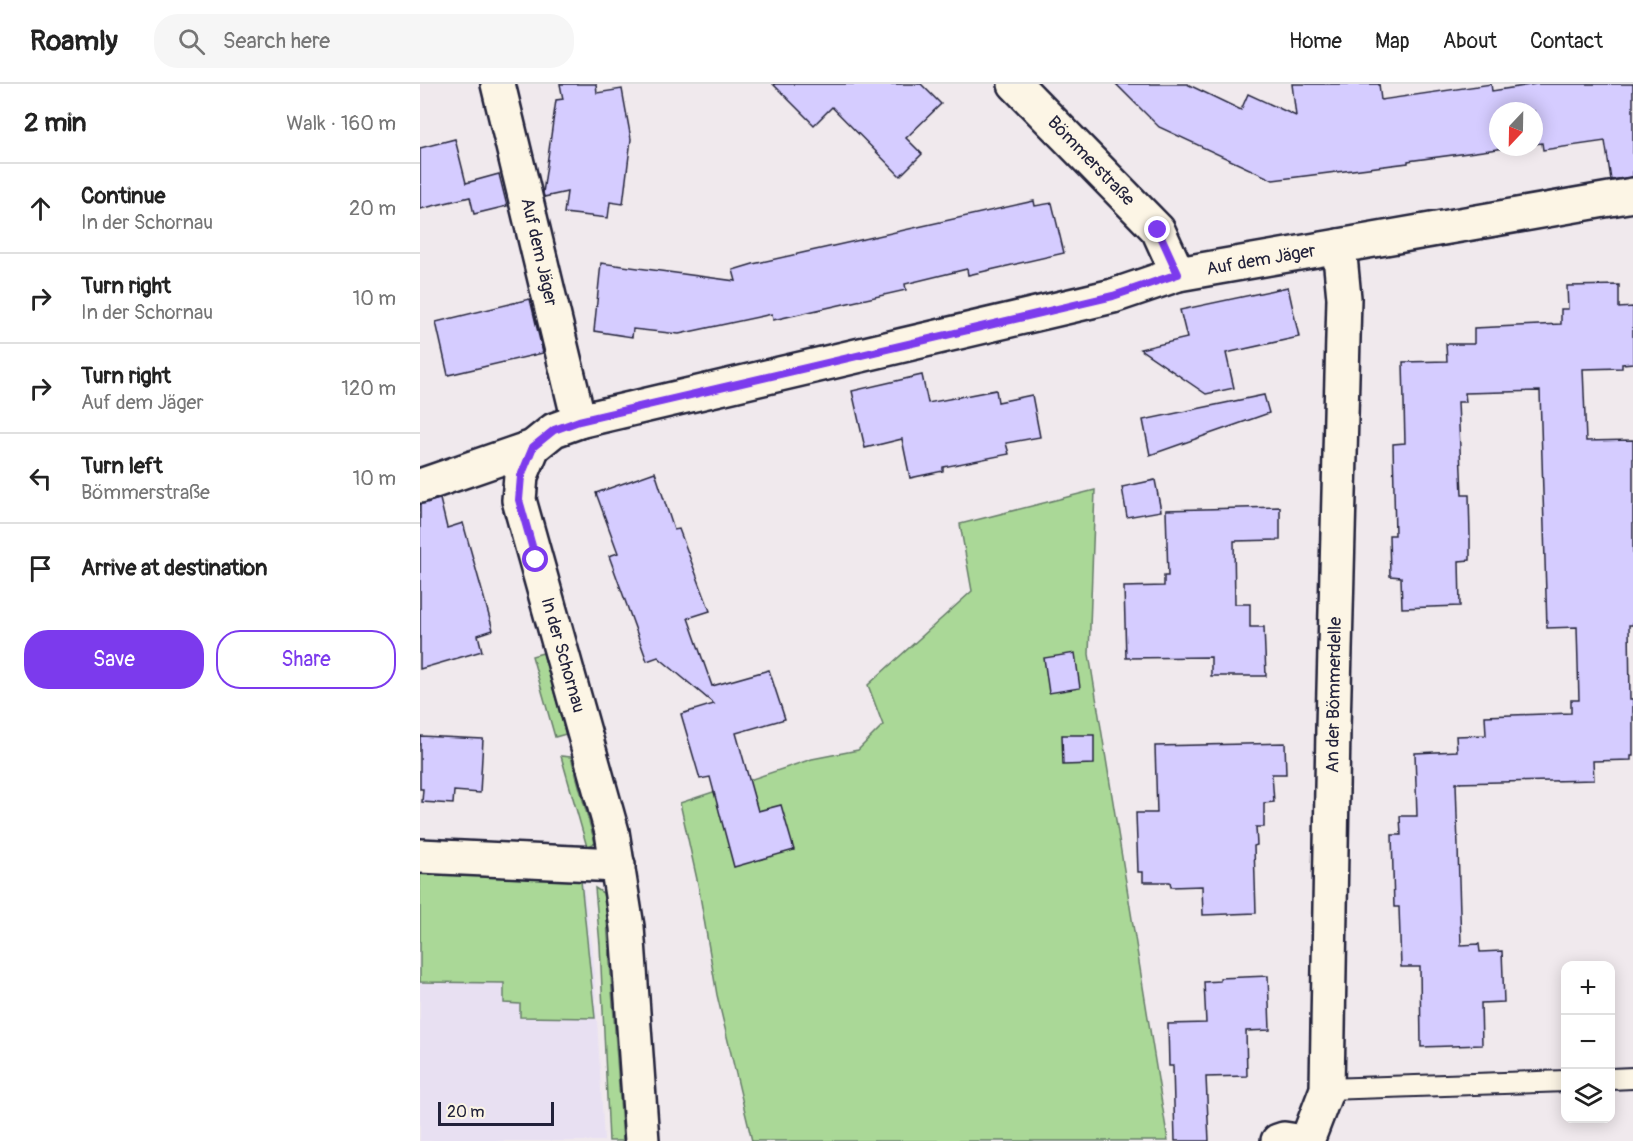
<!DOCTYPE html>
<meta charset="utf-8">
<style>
:root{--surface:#fff;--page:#f6f6f6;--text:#222;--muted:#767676;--line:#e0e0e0;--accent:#7c3aed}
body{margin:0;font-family:Pangolin,sans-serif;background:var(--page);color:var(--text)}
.controls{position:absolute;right:18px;bottom:18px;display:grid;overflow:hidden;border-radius:12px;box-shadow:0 3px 15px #0003}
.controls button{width:54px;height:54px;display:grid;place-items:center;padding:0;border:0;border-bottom:2px solid var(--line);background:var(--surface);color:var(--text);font:30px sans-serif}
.compass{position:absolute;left:1069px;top:18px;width:54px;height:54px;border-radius:50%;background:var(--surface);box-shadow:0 3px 15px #0003;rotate:202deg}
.scale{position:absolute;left:18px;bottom:15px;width:116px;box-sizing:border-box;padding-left:6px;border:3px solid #22223b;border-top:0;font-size:16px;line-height:21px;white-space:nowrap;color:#22223b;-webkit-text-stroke:4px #fcf5e5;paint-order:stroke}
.stop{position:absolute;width:18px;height:18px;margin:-14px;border:4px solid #7c3aed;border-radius:50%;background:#fff}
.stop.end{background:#7c3aed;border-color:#fff;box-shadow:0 2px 6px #0008}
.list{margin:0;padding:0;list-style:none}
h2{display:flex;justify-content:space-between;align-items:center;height:78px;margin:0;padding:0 24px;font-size:26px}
h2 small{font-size:20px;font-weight:400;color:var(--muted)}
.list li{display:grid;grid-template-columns:39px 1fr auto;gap:18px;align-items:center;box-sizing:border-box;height:90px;padding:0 24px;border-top:2px solid var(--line)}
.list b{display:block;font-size:22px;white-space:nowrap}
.list p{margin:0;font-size:20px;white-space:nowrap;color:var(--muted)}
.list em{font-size:20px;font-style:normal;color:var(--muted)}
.actions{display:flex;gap:12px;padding:18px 24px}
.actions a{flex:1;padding:14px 0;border:2px solid var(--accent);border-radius:24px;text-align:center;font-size:21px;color:var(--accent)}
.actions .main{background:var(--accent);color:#fff}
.icon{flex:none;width:33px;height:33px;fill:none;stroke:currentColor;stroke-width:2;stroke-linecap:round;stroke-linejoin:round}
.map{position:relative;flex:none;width:1213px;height:1057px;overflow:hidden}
header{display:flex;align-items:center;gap:36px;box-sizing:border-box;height:84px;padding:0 30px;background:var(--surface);border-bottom:2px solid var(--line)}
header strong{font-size:28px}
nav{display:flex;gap:33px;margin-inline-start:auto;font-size:21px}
.search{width:420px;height:54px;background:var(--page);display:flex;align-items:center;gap:15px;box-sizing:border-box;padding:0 21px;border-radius:24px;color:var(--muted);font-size:22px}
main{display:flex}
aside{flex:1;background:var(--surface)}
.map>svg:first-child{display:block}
.built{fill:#e8e0f2}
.green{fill:#aad897;stroke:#667d69;stroke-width:1.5}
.building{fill:#d5ccff;stroke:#22223b;stroke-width:1.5}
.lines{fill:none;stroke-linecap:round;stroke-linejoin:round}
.service-casing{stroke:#22223b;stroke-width:24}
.minor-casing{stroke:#22223b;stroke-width:38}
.service{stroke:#fcf5e5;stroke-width:20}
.minor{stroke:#fcf5e5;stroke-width:33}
.route{stroke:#7c3aed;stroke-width:8}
.labels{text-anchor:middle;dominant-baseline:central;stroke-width:4.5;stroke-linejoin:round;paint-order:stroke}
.street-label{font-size:18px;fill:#22223b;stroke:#fcf5e5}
</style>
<header>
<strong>Roamly</strong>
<div class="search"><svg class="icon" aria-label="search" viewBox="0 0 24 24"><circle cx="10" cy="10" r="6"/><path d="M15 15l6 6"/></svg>Search here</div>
<nav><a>Home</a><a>Map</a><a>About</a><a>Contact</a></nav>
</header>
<main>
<aside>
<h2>2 min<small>Walk · 160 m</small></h2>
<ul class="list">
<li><svg class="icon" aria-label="ahead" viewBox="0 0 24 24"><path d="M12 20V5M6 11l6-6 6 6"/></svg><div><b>Continue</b><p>In der Schornau</p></div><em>20 m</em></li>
<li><svg class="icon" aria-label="right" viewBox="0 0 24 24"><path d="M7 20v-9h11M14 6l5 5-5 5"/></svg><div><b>Turn right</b><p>In der Schornau</p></div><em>10 m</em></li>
<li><svg class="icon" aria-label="right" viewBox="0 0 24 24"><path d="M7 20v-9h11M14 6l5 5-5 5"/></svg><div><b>Turn right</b><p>Auf dem Jäger</p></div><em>120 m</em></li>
<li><svg class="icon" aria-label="left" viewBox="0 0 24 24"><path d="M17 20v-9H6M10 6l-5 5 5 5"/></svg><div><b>Turn left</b><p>Bömmerstraße</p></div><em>10 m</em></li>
<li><svg class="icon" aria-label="arrive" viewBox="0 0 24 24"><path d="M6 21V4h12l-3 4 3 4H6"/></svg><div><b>Arrive at destination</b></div></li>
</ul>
<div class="actions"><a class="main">Save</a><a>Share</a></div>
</aside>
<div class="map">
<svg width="1213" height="1057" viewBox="0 0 1213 1057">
<rect width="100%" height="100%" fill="#f0e9ed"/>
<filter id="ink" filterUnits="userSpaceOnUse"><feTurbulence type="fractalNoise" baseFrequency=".0167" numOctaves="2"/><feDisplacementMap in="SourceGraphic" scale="12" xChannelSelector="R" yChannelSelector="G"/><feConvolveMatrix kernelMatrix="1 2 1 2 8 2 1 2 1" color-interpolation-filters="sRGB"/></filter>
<g filter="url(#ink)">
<polygon class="built" points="0,782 162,791 173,866 184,1057 0,1057"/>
<g class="green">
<polygon points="675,406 669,570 748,1057 332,1057 297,911 278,800 260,719 392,675 438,666 463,641 448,601 552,507 540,440"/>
<polygon points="123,569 146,650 135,653 112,572"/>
<polygon points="141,672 151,673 175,759 167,763"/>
<polygon points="0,788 161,797 175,934 100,933 100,920 84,919 84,899 0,898"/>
<polygon points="175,804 183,809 186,824 203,1057 189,1057 180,861"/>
</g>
<g class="building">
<polygon points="140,0 176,0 177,9 202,5 211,55 203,120 190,118 188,134 144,129 147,108 124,113 123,109 136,16 143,15"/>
<polygon points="353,0 501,0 521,20 486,54 502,70 480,92 412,23 394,41"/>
<polygon points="696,0 767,0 821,26 828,10 876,32 872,0 959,0 961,16 1071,0 1072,7 1117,0 1213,0 1213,93 1191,96 1185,57 1123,66 1122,59 1114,60 1114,27 1078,27 1078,63 1093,63 988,77 988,79 853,96 739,43"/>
<polygon points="35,55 46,99 79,90 87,122 54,130 50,113 0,125 0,64"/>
<polygon points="614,117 615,122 632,119 644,169 548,191 547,185 485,200 486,206 353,236 352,230 259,250 213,245 212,253 174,247 181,179 316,197 313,186 333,180"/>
<polygon points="1199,201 1199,224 1213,223 1213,279 1202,280 1202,284 1163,285 1166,357 1213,356 1213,541 1209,541 1210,615 1213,615 1213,672 1211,672 1211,676 1173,677 1174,696 1036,699 1041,861 1059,860 1060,868 1082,867 1084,918 1061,919 1062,961 1001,963 1000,883 981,883 979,823 974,823 972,751 981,751 980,732 997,732 995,669 1037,667 1036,652 1066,651 1065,632 1151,629 1151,616 1159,616 1157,543 1127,544 1120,307 1045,309 1046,318 1038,318 1042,411 1049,411 1050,451 1050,476 1039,477 1040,522 982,524 981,493 970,492 969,451 975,451 973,360 985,359 983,278 1027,277 1026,260 1054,260 1054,244 1141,240 1141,225 1148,225 1147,202"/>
<polygon points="868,203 879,253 806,269 814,304 786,310 720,265 767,254 760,226"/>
<polygon points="110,215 123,269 28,291 16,238"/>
<polygon points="502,291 508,319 576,306 578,318 612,311 620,353 586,359 589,370 523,383 523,387 490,394 482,355 445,364 432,307"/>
<polygon points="844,311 849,329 730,371 723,336"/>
<polygon points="235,388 254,446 259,445 290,527 268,534 292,602 349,586 365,635 316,649 338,727 361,721 374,766 314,783 290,693 280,695 261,630 294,620 238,573 227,577 189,472 198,469 176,409"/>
<polygon points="735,396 741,427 707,433 702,403"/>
<polygon points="20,415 27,444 43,439 73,546 58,551 62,567 0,585 0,420"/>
<polygon points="860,423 860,456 814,457 815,520 830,520 830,543 844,543 846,592 791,592 791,573 706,574 704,503 744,502 744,492 748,492 746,426"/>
<polygon points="655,569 660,604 629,609 624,574"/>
<polygon points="642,651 674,651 674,680 643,681"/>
<polygon points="0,652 63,655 60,709 34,707 33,720 2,718 3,705 0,705"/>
<polygon points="865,659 866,690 852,690 854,718 844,719 844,743 836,743 837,761 834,762 836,829 783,831 782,802 751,803 750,798 723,798 723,788 718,788 716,729 737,729 735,662"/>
<polygon points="848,892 850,946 826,947 827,992 786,993 789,1057 755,1057 753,982 749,982 748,940 786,939 784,898 800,897 800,894"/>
</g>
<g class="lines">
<g class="service-casing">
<g id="service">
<polyline points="1190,995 1213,994"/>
<polyline points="907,1005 1146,997"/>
</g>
</g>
<g class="minor-casing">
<g id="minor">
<polyline points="78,0 159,337"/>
<polyline points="595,0 738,146 758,190"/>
<polyline points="113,363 101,392 99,416 192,748 207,843 222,1057"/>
<polyline points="0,402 113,363 134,346 159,337 693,212 758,190 1213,111"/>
<polyline points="0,772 198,781"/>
<polyline points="858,1057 864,1055 877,1057"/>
<polyline points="887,1057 907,1005 913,644 924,214 919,162"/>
</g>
</g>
<use href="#service" class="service"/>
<use href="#minor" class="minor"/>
</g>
</g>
<g class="lines" filter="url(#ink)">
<polyline class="route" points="116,476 99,416 101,392 113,363 134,346 159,337 693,212 758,190 738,146"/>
</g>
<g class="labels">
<g class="street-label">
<text transform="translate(671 77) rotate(46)">Bömmerstraße</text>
<text transform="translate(119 168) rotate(77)">Auf dem Jäger</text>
<text transform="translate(841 176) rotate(-10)">Auf dem Jäger</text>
<text transform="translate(143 571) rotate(74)">In der Schornau</text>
<text transform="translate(914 611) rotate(-89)">An der Bömmerdelle</text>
</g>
</g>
</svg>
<div class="controls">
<button>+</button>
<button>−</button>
<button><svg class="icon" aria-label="layers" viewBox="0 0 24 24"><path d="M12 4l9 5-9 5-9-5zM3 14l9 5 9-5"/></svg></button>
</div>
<svg class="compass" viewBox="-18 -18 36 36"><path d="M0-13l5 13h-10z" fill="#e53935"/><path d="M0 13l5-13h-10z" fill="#767676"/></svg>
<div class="scale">20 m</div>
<div class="stop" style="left:116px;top:476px"></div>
<div class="stop end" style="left:738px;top:146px"></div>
</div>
</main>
